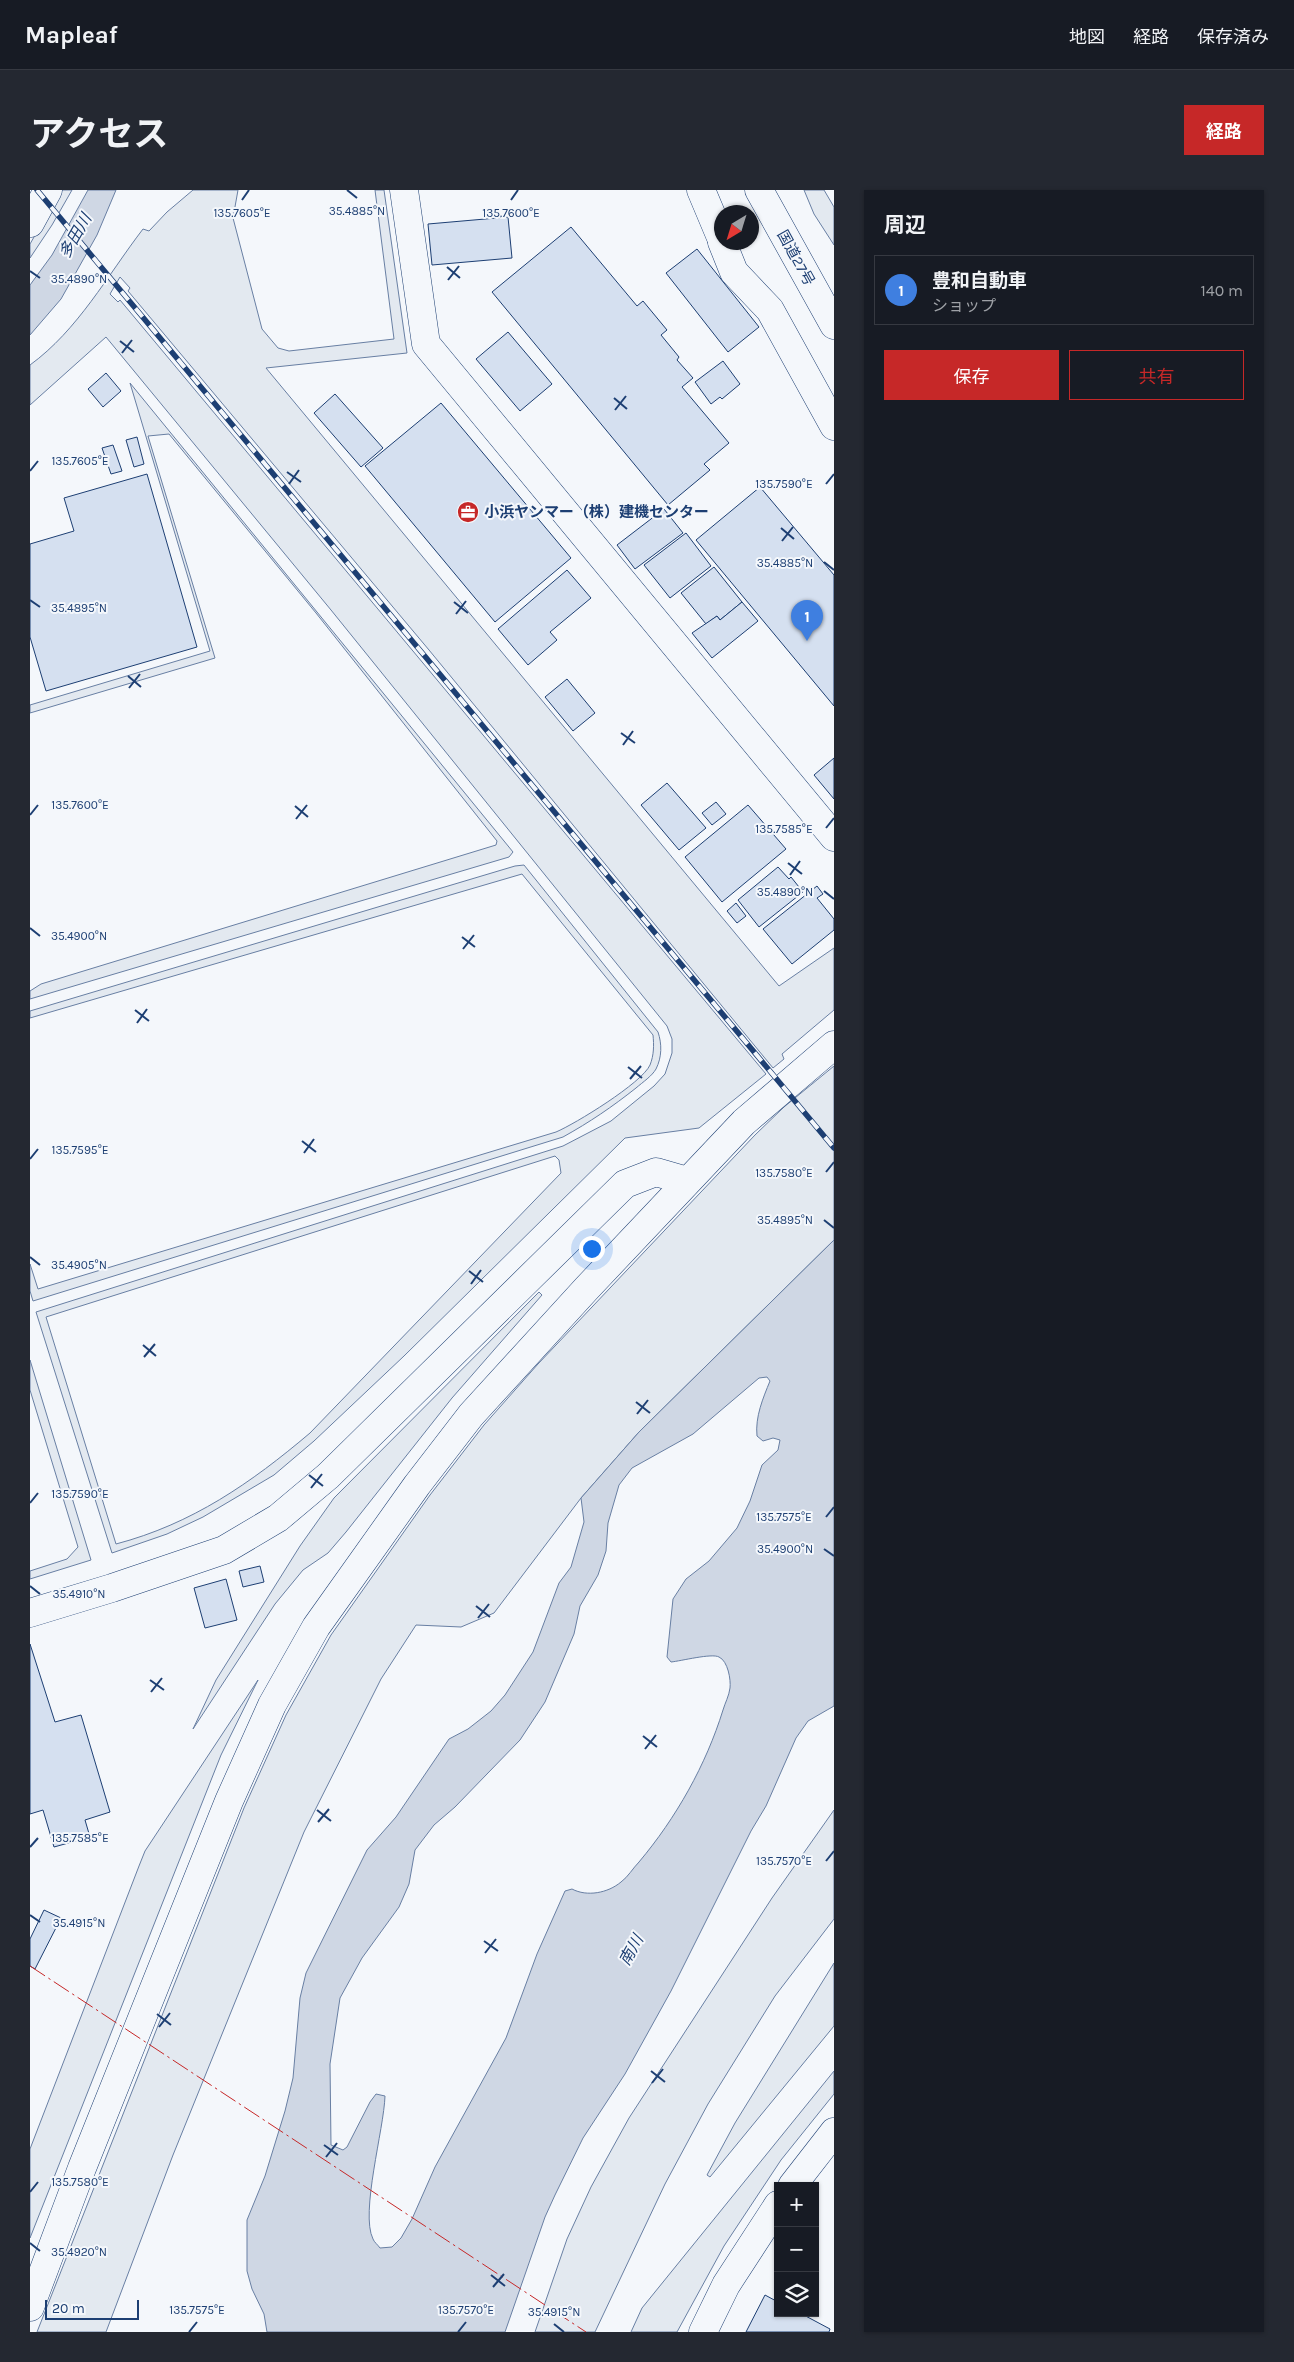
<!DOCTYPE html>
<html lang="ja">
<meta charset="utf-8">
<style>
:root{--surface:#171b24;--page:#242831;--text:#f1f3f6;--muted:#9ea1a6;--line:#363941;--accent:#c62828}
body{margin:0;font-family:Karla,"Noto Sans JP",sans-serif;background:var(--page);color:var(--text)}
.controls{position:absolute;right:15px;bottom:15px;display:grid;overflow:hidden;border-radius:0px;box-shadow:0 1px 4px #0004}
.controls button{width:45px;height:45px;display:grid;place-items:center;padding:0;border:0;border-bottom:1px solid var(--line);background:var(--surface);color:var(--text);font:25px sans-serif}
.compass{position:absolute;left:684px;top:15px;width:45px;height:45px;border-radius:50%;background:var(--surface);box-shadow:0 1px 4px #0004;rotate:218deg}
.scale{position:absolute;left:15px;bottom:12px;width:94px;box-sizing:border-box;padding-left:5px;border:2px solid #1d3f73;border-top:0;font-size:14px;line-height:18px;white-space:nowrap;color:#1d3f73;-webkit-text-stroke:4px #f4f7fb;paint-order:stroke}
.you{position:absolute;left:561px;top:1058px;width:18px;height:18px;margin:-12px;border:4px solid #fff;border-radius:50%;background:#1a73e8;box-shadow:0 0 0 8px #1a73e833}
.badge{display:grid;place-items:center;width:32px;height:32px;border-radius:50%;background:var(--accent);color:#fff;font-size:16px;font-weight:700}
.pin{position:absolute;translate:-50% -41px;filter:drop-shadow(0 1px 2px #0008)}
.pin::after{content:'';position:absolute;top:26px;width:18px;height:15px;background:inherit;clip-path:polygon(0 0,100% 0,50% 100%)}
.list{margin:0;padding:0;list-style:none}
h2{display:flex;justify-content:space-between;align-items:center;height:65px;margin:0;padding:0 20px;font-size:21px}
h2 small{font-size:16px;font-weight:400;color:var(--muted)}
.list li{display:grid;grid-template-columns:32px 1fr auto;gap:15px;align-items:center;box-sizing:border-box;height:70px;margin:0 10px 10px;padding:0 10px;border:1px solid var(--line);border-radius:0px}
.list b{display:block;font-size:19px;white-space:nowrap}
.list p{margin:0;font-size:16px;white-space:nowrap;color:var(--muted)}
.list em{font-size:16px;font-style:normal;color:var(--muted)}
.actions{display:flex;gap:10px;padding:15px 20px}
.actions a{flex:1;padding:11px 0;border:1px solid var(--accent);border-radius:0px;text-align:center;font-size:18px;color:var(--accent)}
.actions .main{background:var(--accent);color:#fff}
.icon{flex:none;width:28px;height:28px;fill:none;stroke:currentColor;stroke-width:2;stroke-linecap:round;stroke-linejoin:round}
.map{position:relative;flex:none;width:804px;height:2142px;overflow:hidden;border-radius:0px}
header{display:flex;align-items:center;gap:30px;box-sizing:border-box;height:70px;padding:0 25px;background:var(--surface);border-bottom:1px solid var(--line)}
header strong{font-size:24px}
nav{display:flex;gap:28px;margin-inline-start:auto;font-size:18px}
.intro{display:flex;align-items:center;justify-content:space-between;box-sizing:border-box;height:120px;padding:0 30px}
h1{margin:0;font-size:35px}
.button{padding:12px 22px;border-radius:0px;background:var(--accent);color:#fff;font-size:18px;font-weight:700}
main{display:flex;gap:30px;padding:0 30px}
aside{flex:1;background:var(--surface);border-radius:0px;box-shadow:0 1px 4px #0004}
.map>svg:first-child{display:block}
.green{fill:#e3e9f0;stroke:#687fa3;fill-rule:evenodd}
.water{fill:#cfd7e4;stroke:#687fa3;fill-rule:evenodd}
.building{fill:#d5e0f0;stroke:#1d3f73}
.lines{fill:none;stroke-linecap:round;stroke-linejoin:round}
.street-casing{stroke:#1d3f73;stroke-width:29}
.secondary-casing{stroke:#1d3f73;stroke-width:29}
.highway-casing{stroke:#1d3f73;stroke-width:29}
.street{stroke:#f4f7fb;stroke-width:28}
.secondary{stroke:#f4f7fb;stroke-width:28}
.highway{stroke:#f4f7fb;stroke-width:28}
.rail-casing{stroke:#1d3f73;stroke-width:5.5}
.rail{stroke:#f4f7fb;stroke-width:4;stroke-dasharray:11;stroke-linecap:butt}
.power{stroke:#c62828;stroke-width:1;stroke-dasharray:18 4 2.5 4;stroke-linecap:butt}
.ticks{fill:none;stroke:#1d3f73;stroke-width:2}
.labels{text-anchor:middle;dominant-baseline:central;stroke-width:4;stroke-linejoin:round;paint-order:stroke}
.street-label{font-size:15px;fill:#1d3f73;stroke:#f4f7fb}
.poi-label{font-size:15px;font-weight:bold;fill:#1d3f73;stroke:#f4f7fb;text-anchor:start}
.water-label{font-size:16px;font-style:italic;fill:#1d3f73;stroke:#f4f7fb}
.ticks-label{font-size:12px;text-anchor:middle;fill:#1d3f73;stroke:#f4f7fb;stroke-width:4;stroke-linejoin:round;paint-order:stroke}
</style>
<header>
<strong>Mapleaf</strong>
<nav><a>地図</a><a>経路</a><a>保存済み</a></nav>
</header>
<div class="intro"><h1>アクセス</h1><a class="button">経路</a></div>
<main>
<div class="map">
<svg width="804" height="2142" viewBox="0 0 804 2142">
<rect width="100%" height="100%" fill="#f4f7fb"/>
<g class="green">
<polygon points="31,0 42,0 22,35 0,68 0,54"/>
<path d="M163 0H208L203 28 232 139 248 158 259 161 364 149 345 0H354L377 163 236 178 749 796 804 758V820L752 864 754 869 743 878 399 460 98 101 100 98 90 87 80 104 88 112 90 110 736 884 669 938 595 948 374 1166 284 1251 244 1285 173 1327 137 1344 82 1363 6 1122 533 956 581 931 624 896 635 884 642 863V849L637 836 301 420 76 147 0 215V175C48 140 77 86 113 39L119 41 137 22ZM525 966 529 970 531 983 280 1243C221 1293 162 1334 86 1354L16 1127Z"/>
<polygon points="774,0 794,0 804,17 804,55 784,24"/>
<polygon points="100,193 483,662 479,667 0,809 0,801 11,794 466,655 467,651 286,423 139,244 118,246 185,468 0,523 0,515 180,461"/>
<path d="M494 675 628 842C632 854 632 867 626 879 622 886 613 892 606 898 582 917 560 932 533 947L3 1111 0 1101V1074L8 1099 526 942C545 934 612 893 620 875 624 865 624 855 623 845L492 684 0 828V821L485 676Z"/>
<polygon points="804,876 804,1050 609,1242 551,1308 464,1423 431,1437 386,1435 351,1489 274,1642 143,1965 76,2142 7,2142 214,1618 256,1525 301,1445 400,1305 454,1235 508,1174 725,945 754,917"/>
<polygon points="509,1102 512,1105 422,1208 316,1342 298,1363 273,1380 245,1414 163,1539 186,1490 270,1356 304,1308"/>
<polygon points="0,1170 61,1370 0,1389 0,1381 37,1369 48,1357 0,1200"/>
<polygon points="228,1490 191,1565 0,2048 0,1959 109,1676 115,1661"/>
<polygon points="804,1620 804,1729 745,1806 678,1914 635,1994 565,2142 505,2142 537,2049 561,1997 599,1928 742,1708"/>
<polygon points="804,1773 804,1836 680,1987 677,1985 705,1933"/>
<polygon points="804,1881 804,1904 751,1970 694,2056 647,2142 601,2142 612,2118"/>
</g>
<g class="water">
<polygon points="58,0 86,0 67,45 31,109 0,145 0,95 22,65"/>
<path d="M804 1050V1516L778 1531 766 1548 736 1616 721 1641 641 1801 595 1884 553 1948 525 2005 515 2027 475 2142H237L234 2124 222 2099 217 2081V2030L235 1986 255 1921 263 1888 270 1808 276 1783 337 1660 366 1627 419 1549 438 1539 461 1521 475 1505 503 1462 529 1393 541 1377 554 1332 551 1308 609 1242ZM737 1187 740 1191C733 1208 725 1227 727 1246L733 1251 743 1248 750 1250 748 1260 732 1275 720 1311 707 1338 679 1371 656 1389 643 1409 637 1467 641 1472C651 1471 682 1463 689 1467 698 1471 701 1490 700 1498 699 1506 695 1513 693 1520 676 1575 646 1628 609 1672 603 1678 598 1687 591 1692 578 1703 557 1707 542 1699L535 1701 507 1764 476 1848 405 1977 382 2029 371 2048 362 2057 350 2058C348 2055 344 2052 343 2049 330 2023 354 1939 355 1906L346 1904 340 1912 317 1957 313 1960 301 1955 300 1874 310 1808 332 1768 369 1717 379 1694 385 1660 404 1635 425 1617 490 1550 515 1512 544 1444 550 1416 568 1385 576 1361 578 1333 589 1295 602 1278 663 1244 729 1188Z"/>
</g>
<g class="building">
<polygon points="478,27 482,68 402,75 398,34"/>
<polygon points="541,37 607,116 613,111 637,140 631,145 649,167 647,170 663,188 652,197 699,253 674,274 680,280 638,315 462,102"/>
<polygon points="667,59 729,137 698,162 636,83"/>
<polygon points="478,142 522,194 490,221 446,169"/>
<polygon points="693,171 710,194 692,209 690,207 681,214 665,192"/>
<polygon points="76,183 91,201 73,217 58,199"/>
<polygon points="305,204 353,258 331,277 284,223"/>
<polygon points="411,213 541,368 465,432 335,276"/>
<polygon points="107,247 114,274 104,277 96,250"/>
<polygon points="83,255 92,281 81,284 72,258"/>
<polygon points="117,284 167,457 16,501 0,447 0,354 44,341 34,308"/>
<polygon points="730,297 804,385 804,516 666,350"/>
<polygon points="634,319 653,343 605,379 587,355"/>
<polygon points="656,343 681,376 640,408 614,375"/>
<polygon points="684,377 712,412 690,430 687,426 676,434 651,403"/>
<polygon points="537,380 561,408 520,442 527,450 498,475 468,439"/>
<polygon points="712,412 728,431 682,468 662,443 687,426 690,430"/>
<polygon points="537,489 565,523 543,541 515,507"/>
<polygon points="804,568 804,609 784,585"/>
<polygon points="637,593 676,638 649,660 611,615"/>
<polygon points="686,612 696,624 682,635 672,623"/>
<polygon points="718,615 756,659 692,712 655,667"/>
<polygon points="748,677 759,689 761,687 773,702 729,737 708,710"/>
<polygon points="787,696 793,704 787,708 804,729 804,740 762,774 733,739"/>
<polygon points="706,713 716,726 707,733 697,721"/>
<polygon points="230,1376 234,1392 213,1397 209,1381"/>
<polygon points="196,1389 207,1430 175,1438 164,1398"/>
<polygon points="0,1454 25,1532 51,1525 80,1622 55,1630 60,1647 24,1657 13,1620 0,1624"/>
<polygon points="14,1720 31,1728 5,1779 0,1776 0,1749"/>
<polygon points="735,2105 748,2112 748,2123 770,2123 800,2139 799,2142 716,2142"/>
</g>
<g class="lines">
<g class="street-casing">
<g id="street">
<polyline points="374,0 396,154 804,647"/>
<polyline points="671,0 692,50"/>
<polyline points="0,33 18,0"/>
<polyline points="692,52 704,82 740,120 804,236"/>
<polyline points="0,1423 82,1398 194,1360 248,1328 298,1286 595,994 626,982 657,991"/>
</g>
</g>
<g class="secondary-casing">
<g id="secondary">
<polyline points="762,1996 804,1942"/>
<polyline points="0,2117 52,1978 199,1611 242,1515 286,1437 387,1295 441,1225 557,1098 714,932 804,855"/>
<polyline points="673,2142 696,2095 748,2015"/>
</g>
</g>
<g class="highway-casing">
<polyline id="highway" points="729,0 804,135"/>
</g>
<use href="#street" class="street"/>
<use href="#secondary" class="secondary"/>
<use href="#highway" class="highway"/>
<g class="rail-casing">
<polyline id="rail" points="7,0 804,958"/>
</g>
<use href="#rail" class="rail"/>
<polyline class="power" points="0,1776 556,2142"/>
</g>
<path class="ticks" d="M317 0 327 8M212 10 219 0M481 10 488 0M417 77 430 88M0 81 10 88M418 90 429 76M90 151 104 162M92 163 102 150M584 208 597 219M585 220 596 206M0 281 8 271M257 282 271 292M259 294 269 280M796 294 804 284M751 338 764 349M752 351 763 337M794 372 804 380M0 410 10 417M424 412 438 423M426 424 436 411M98 486 111 497M99 498 110 484M591 543 605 553M593 555 603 541M265 616 278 627M0 625 8 615M266 629 277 615M796 638 804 628M758 673 772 684M760 685 770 671M794 701 804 709M0 738 10 746M432 747 445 757M433 759 444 745M105 820 119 831M107 833 117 819M598 877 612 888M600 889 611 876M272 951 286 962M274 963 284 949M0 969 8 959M796 982 804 972M794 1030 804 1038M0 1067 10 1075M439 1081 453 1092M441 1094 451 1080M113 1155 126 1166M114 1167 125 1154M606 1212 620 1223M607 1224 618 1210M279 1285 293 1296M281 1298 292 1284M0 1313 8 1303M796 1327 804 1317M794 1359 804 1366M0 1396 10 1404M446 1416 460 1427M448 1428 459 1414M120 1490 134 1500M121 1502 132 1488M613 1546 627 1557M615 1559 626 1545M287 1620 301 1631M288 1632 299 1619M0 1657 8 1648M796 1671 804 1661M0 1725 10 1732M454 1751 468 1761M455 1763 466 1749M127 1824 141 1835M129 1837 140 1823M621 1881 635 1892M622 1893 633 1879M294 1955 308 1965M296 1967 307 1953M0 2002 8 1992M0 2053 10 2061M461 2085 475 2096M463 2097 474 2084M524 2134 534 2142M159 2142 167 2132M428 2142 436 2132"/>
<defs>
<g id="office-disc" transform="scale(1.125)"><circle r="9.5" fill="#c62828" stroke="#f4f7fb"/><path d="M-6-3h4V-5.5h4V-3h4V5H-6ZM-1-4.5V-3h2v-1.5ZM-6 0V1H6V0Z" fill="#fff"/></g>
</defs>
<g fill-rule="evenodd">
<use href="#office-disc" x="438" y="322"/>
</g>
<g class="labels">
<g class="street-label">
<text transform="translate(766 68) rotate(61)">国道27号</text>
</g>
<g class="poi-label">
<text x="454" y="322">小浜ヤンマー（株）建機センター</text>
</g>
<g class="water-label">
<text transform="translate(45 46) rotate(-60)">多田川</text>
<text transform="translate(601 1760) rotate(-61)">南川</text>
</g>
</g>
<g class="ticks-label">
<text x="327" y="25">35.4885°N</text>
<text x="212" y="27">135.7605°E</text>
<text x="481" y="27">135.7600°E</text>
<text x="49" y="93">35.4890°N</text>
<text x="50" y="275">135.7605°E</text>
<text x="754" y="298">135.7590°E</text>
<text x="755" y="377">35.4885°N</text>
<text x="49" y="422">35.4895°N</text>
<text x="50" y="619">135.7600°E</text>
<text x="754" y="643">135.7585°E</text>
<text x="755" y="706">35.4890°N</text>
<text x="49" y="750">35.4900°N</text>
<text x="50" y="964">135.7595°E</text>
<text x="754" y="987">135.7580°E</text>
<text x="755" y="1034">35.4895°N</text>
<text x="49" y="1079">35.4905°N</text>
<text x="50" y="1308">135.7590°E</text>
<text x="754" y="1331">135.7575°E</text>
<text x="755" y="1363">35.4900°N</text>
<text x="49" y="1408">35.4910°N</text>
<text x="50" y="1652">135.7585°E</text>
<text x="754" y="1675">135.7570°E</text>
<text x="49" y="1737">35.4915°N</text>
<text x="50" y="1996">135.7580°E</text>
<text x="49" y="2066">35.4920°N</text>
<text x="167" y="2124">135.7575°E</text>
<text x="436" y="2124">135.7570°E</text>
<text x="524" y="2126">35.4915°N</text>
</g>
</svg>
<div class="controls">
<button>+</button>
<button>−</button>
<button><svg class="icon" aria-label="layers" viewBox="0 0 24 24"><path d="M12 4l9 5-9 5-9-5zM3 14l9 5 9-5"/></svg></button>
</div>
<svg class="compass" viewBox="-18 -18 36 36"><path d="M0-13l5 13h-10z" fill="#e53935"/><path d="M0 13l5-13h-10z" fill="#9ea1a6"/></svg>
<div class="scale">20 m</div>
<div class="you"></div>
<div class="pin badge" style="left:777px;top:451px;background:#3f7fe0">1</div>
</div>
<aside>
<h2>周辺<small></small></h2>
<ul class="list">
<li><span class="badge" style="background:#3f7fe0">1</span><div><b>豊和自動車</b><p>ショップ</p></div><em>140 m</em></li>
</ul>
<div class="actions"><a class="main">保存</a><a>共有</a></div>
</aside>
</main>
